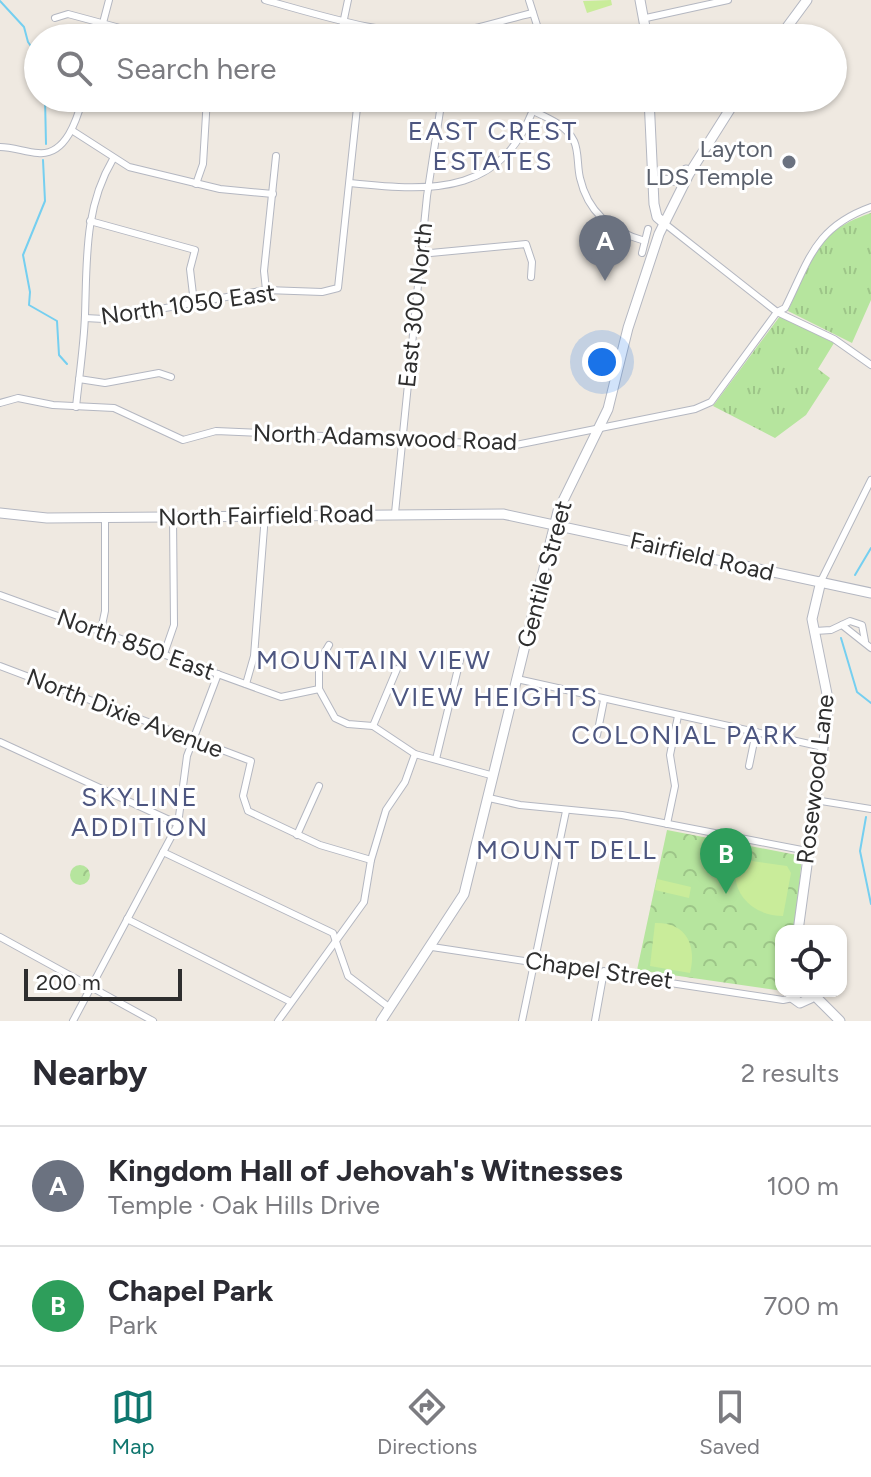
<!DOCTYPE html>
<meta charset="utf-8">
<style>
:root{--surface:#fff;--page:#f2f2f3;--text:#2b2b33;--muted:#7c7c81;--line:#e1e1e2;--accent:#0f766e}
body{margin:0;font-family:Figtree,sans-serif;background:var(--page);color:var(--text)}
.controls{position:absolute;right:24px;bottom:24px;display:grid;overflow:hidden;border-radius:16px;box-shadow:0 2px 6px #0004}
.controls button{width:72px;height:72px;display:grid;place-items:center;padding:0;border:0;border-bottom:2px solid var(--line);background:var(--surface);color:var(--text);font:40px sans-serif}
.scale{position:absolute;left:24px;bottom:20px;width:158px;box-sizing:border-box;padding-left:8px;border:4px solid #2e2e2e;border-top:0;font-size:22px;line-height:28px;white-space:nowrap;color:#2e2e2e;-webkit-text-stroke:6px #fff;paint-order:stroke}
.you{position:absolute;left:602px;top:362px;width:28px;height:28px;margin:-20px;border:6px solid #fff;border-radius:50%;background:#1a73e8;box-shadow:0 0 0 12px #1a73e833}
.badge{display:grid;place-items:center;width:52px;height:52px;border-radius:50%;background:var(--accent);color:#fff;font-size:26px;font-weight:700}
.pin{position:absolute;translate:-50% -66px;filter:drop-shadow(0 2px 4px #0008)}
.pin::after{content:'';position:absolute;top:42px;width:28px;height:24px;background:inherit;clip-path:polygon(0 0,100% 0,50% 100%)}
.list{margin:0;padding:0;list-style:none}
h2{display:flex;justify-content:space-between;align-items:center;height:104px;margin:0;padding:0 32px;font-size:34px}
h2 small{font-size:26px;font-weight:400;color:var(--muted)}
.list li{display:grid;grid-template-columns:52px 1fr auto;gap:24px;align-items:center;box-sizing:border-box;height:120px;padding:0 32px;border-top:2px solid var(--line)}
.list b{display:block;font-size:30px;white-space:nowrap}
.list p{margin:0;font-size:26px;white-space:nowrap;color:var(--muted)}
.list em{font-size:26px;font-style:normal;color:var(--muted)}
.icon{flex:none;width:44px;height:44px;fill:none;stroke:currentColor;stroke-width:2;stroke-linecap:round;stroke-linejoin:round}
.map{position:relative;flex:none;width:871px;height:1021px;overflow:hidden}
.search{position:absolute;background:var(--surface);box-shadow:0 2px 6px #0004;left:24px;right:24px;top:24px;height:88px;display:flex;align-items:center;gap:20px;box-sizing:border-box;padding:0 28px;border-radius:44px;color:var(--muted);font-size:30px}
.sheet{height:344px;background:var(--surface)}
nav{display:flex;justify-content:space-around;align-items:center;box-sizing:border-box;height:112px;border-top:2px solid var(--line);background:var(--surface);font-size:22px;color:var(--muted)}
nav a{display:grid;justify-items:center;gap:4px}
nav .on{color:var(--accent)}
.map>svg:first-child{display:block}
.grass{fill:url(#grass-tufts)}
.park{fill:url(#park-crowns)}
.pitch{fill:#c9ec9a}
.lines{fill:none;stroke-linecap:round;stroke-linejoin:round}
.stream{stroke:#75cff0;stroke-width:2}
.street-casing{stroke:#b4b7c1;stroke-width:8}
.secondary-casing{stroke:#b4b7c1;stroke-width:11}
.street{stroke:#fff;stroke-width:6}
.secondary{stroke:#fff;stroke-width:9}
.worship-dot{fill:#6b7280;stroke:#fff;stroke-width:3}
.labels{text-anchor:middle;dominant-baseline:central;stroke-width:6;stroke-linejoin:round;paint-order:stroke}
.worship-label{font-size:24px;fill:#5b616d;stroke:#fff;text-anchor:end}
.street-label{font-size:24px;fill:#2e2e2e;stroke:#fff}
.neighbourhood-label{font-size:26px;letter-spacing:2px;fill:#4d5680;stroke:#fff}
</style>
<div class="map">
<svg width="871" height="1021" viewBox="0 0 871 1021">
<defs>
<pattern id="grass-tufts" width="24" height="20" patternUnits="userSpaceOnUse" patternTransform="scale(2)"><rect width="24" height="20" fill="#b6e59e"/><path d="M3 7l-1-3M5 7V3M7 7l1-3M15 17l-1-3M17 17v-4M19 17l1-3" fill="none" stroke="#9dc588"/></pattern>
<pattern id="park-crowns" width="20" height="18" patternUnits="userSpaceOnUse" patternTransform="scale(2)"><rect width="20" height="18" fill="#b6e59e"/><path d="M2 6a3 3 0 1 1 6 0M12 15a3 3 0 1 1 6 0" fill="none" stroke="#9dc588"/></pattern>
</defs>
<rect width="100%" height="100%" fill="#efe9e1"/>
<g class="grass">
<path d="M871 213V300L852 343 788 311C810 260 814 232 871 213Z"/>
<polygon points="780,316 834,343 818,369 830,378 806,415 775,438 713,406"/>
</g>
<g class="park">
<polygon points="667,830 802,856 795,931 781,931 783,991 637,970"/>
<circle cx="80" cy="875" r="10"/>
</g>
<g class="pitch">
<polygon points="611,0 612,5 587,13 583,1"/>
<path d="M738 859 787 866 791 873 783 916C751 916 727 890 738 859Z"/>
<polygon points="657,879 691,887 689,898 655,890"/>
<path d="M655 923C686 922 697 945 690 973L650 966Z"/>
</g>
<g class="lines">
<g class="stream">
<polyline points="0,1 24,27 28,42 38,56"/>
<polyline points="45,98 46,144"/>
<polyline points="43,160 45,201 23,255 30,292 29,305 57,321 59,355 67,364"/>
<polyline points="855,575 871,548"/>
<polyline points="841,638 857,692 871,703"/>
<polyline points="866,817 860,851 871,904"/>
</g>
<g class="street-casing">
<g id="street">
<path d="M265 0C323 16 386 37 448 33 476 30 506 19 533 13"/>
<polyline points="529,0 541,38"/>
<polyline points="55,18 68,14 157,38"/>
<polyline points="646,18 728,0"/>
<polyline points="99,38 109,0"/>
<polyline points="340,38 348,0"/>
<polyline points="150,104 206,107"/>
<path d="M533 111C548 118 566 125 574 141 579 152 577 166 580 178 588 213 612 232 645 241"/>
<polyline points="73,131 129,167 220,189 273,194"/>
<path d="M0 147C13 147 25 152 38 153 66 156 77 119 83 98"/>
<path d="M350 183C434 192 507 196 537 98"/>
<polyline points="196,184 203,164 207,98"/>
<polyline points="90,221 195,250 190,269 194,303"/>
<polyline points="664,223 777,312 834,339 871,365"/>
<polyline points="642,253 648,229"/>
<polyline points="420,254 526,244 532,262 531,277"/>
<polyline points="266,290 264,271 276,156"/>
<polyline points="85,318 104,319 266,290 322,292 338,288 358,98"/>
<polyline points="79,379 105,383 159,373 171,377"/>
<path d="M0 403 18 398 53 405 114 408 183 440 216 431 516 445 695 409 711 402 777 312 785 308C809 260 815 227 871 207"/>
<path d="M76 407C79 377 84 345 85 315 87 260 84 208 113 159"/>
<polyline points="395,513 427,196 442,98"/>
<polyline points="821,581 871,480"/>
<polyline points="0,595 281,697 319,689"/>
<polyline points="842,625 871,648"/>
<polyline points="101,630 105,611 105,517"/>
<polyline points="815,631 831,630 850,621 862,625 865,641"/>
<polyline points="329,645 319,662 319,689 335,718 348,724 373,726 415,754 494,776"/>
<polyline points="164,654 174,625 173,516"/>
<polyline points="0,666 251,761 243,796 248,811 320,845 371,860"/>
<polyline points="517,679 823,747"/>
<polyline points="246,684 254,656 265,515"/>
<polyline points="373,726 397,669"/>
<polyline points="597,735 604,700"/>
<polyline points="0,742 178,824"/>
<polyline points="436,759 461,656"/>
<polyline points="749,766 756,732"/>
<polyline points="489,798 520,805 622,815 807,851"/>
<polyline points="815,800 871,809"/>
<polyline points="667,824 675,786 670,755 678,716"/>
<polyline points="297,835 319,786"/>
<polyline points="163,852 333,933 348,976 390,1008"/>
<polyline points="127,919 291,1002"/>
<polyline points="0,937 153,1021"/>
<polyline points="432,947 783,1000 793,998"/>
<polyline points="73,1021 178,824 187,756 218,674"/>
<polyline points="278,1021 364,902 371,860 386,810 405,782 415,754"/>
<polyline points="522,1021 566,811"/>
<polyline points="595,1021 604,971"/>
</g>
</g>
<g class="secondary-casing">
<g id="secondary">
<polyline points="640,0 647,38"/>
<polyline points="779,38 807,0"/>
<polyline points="649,98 654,204 657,217 664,223"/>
<polyline points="653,181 677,180 686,170"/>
<polyline points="0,513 47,518 503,514 871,593"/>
<polyline points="798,931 829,704 812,619 821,581"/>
<polyline points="790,991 793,998 800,1003 811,998 813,991"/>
<polyline points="813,994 840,1021"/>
<polyline points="381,1021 464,894 558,511 608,409 628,328 659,234 689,174 737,98"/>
</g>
</g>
<use href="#street" class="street"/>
<use href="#secondary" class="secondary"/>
</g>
<circle class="worship-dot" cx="789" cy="162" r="8"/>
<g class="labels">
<g class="worship-label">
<text x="773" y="148">Layton<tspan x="773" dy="28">LDS Temple</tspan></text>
</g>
<g class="street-label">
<text transform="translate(188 304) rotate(-8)">North 1050 East</text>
<text transform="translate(415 305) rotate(-84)">East 300 North</text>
<text transform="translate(385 437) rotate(2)">North Adamswood Road</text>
<text transform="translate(266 515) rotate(-1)">North Fairfield Road</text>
<text transform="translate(702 556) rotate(13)">Fairfield Road</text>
<text transform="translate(544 574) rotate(-75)">Gentile Street</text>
<text transform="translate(136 644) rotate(20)">North 850 East</text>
<text transform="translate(125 713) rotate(21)">North Dixie Avenue</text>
<text transform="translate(815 779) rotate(-83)">Rosewood Lane</text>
<text transform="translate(599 970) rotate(8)">Chapel Street</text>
</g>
<g class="neighbourhood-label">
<text x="493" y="131">EAST CREST<tspan x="493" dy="30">ESTATES</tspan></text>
<text x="374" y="660">MOUNTAIN VIEW</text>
<text x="495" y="697">VIEW HEIGHTS</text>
<text x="685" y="735">COLONIAL PARK</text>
<text x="140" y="797">SKYLINE<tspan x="140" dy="30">ADDITION</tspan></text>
<text x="567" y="850">MOUNT DELL</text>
</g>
</g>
</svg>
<div class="controls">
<button><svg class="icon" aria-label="locate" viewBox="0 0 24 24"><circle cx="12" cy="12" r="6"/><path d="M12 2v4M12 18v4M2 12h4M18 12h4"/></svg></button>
</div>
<div class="scale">200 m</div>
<div class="you"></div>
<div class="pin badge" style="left:605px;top:281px;background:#6b7280">A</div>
<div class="pin badge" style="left:726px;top:894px;background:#2e9e5b">B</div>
<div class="search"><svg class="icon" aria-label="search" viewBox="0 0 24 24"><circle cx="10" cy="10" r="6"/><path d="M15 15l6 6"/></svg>Search here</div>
</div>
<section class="sheet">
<h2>Nearby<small>2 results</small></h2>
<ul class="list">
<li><span class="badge" style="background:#6b7280">A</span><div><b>Kingdom Hall of Jehovah's Witnesses</b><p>Temple · Oak Hills Drive</p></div><em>100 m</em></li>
<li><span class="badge" style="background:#2e9e5b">B</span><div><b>Chapel Park</b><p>Park</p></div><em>700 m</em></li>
</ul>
</section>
<nav>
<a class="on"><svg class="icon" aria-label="map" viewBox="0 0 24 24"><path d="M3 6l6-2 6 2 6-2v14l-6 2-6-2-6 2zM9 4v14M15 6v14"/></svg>Map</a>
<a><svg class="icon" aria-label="directions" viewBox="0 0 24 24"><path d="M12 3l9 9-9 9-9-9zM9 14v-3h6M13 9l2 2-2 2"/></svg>Directions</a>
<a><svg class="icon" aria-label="saved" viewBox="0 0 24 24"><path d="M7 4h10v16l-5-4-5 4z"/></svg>Saved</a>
</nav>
